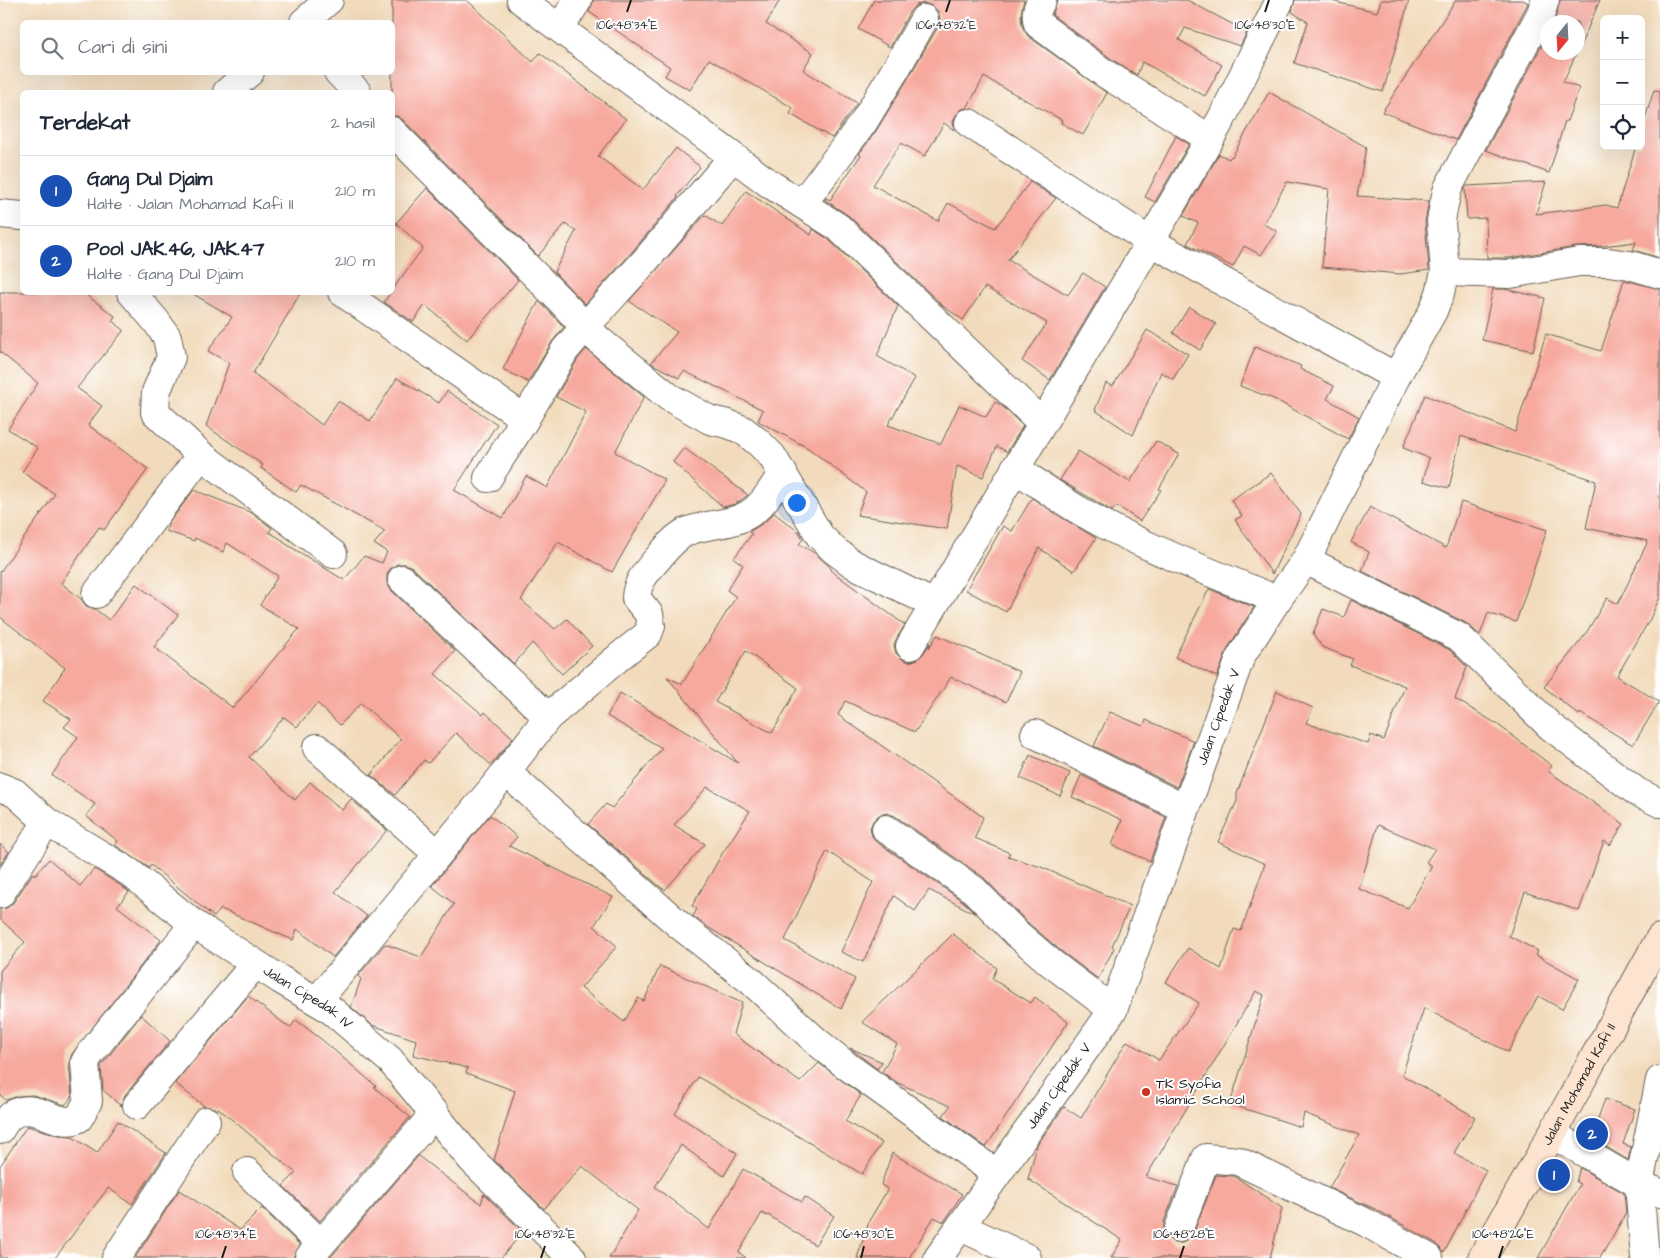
<!DOCTYPE html>
<html lang="id">
<meta charset="utf-8">
<style>
:root{--surface:#fff;--page:#f6f6f7;--text:#1f2937;--muted:#747a83;--line:#e0e1e3;--accent:#c8321e}
body{margin:0;font-family:"Architects Daughter",sans-serif;background:var(--page);color:var(--text)}
.controls{position:absolute;right:15px;top:15px;display:grid;overflow:hidden;border-radius:8px;box-shadow:0 5px 20px #0002}
.controls button{width:45px;height:45px;display:grid;place-items:center;padding:0;border:0;border-bottom:1px solid var(--line);background:var(--surface);color:var(--text);font:25px sans-serif}
.compass{position:absolute;left:1540px;top:15px;width:45px;height:45px;border-radius:50%;background:var(--surface);box-shadow:0 5px 20px #0002;rotate:198deg}
.you{position:absolute;left:796px;top:502px;width:18px;height:18px;margin:-12px;border:4px solid #fff;border-radius:50%;background:#1a73e8;box-shadow:0 0 0 8px #1a73e833}
.badge{display:grid;place-items:center;width:32px;height:32px;border-radius:50%;background:var(--accent);color:#fff;font-size:16px;font-weight:700}
.pin{position:absolute;translate:-50% -50%;border:2px solid #fff;box-shadow:0 1px 5px #0006}
.list{margin:0;padding:0;list-style:none}
h2{display:flex;justify-content:space-between;align-items:center;height:65px;margin:0;padding:0 20px;font-size:21px}
h2 small{font-size:16px;font-weight:400;color:var(--muted)}
.list li{display:grid;grid-template-columns:32px 1fr auto;gap:15px;align-items:center;box-sizing:border-box;height:70px;padding:0 20px;border-top:1px solid var(--line)}
.list b{display:block;font-size:19px;white-space:nowrap}
.list p{margin:0;font-size:16px;white-space:nowrap;color:var(--muted)}
.list em{font-size:16px;font-style:normal;color:var(--muted)}
.icon{flex:none;width:28px;height:28px;fill:none;stroke:currentColor;stroke-width:2;stroke-linecap:round;stroke-linejoin:round}
.map{position:relative;flex:none;width:1660px;height:1258px;overflow:hidden}
.search{position:absolute;background:var(--surface);box-shadow:0 5px 20px #0002;left:20px;top:20px;width:375px;height:55px;display:flex;align-items:center;gap:12px;box-sizing:border-box;padding:0 18px;border-radius:8px;color:var(--muted);font-size:19px}
.panel{position:absolute;background:var(--surface);box-shadow:0 5px 20px #0002;left:20px;top:90px;width:375px;height:205px;border-radius:8px}
.map>svg:first-child{display:block}
.building{fill:#f7a99e;fill-rule:evenodd}
.lines{fill:none;stroke-linecap:round;stroke-linejoin:round}
.street-casing{stroke:#675f54;stroke-width:30}
.secondary-casing{stroke:#675f54;stroke-width:30}
.street{stroke:#fff;stroke-width:28}
.secondary{stroke:#fde4d1;stroke-width:28}
.ticks{fill:none;stroke:#1c1c1c;stroke-width:2}
.poi-dot{fill:#c8321e;stroke:#fff;stroke-width:2}
.labels{text-anchor:middle;dominant-baseline:central;stroke-width:4;stroke-linejoin:round;paint-order:stroke}
.street-label{font-size:14px;fill:#1c1c1c;stroke:#fff}
.poi-label{font-size:14px;fill:#1c1c1c;stroke:#fff;text-anchor:start}
.ticks-label{font-size:12px;text-anchor:middle;fill:#1c1c1c;stroke:#fff;stroke-width:4;stroke-linejoin:round;paint-order:stroke}
</style>
<div class="map">
<svg width="1660" height="1258" viewBox="0 0 1660 1258">
<rect width="100%" height="100%" fill="#fff"/>
<filter id="ink" filterUnits="userSpaceOnUse"><feTurbulence type="fractalNoise" baseFrequency=".02" numOctaves="2"/><feDisplacementMap in="SourceGraphic" scale="10" xChannelSelector="R" yChannelSelector="G"/><feConvolveMatrix kernelMatrix="1 2 1 2 8 2 1 2 1" color-interpolation-filters="sRGB"/></filter>
<filter id="wash" filterUnits="userSpaceOnUse"><feTurbulence type="fractalNoise" baseFrequency=".0096" numOctaves="4" result="noise"/><feDisplacementMap in="SourceGraphic" scale="20" xChannelSelector="R" yChannelSelector="G"/><feGaussianBlur stdDeviation="1.12" result="paint"/><feColorMatrix in="noise" values="0 0 0 0 0 0 0 0 0 0 0 0 0 0 0 0 0 1.4 0 .05"/><feComposite in="paint" operator="in"/></filter>
<g filter="url(#wash)">
<rect width="100%" height="100%" fill="#f2dbbc"/>
<g id="blocks">
<g class="building">
<polygon points="392,0 467,0 533,62 540,53 626,119 598,156 643,190 676,148 700,167 677,196 678,197 632,252 585,304 554,272 576,231 565,224 538,256 403,120 397,116 392,116"/>
<polygon points="594,0 780,0 766,24 813,53 803,70 857,103 832,138 790,114 793,108 709,59 690,90 665,76 670,67 589,12"/>
<polygon points="874,0 1024,0 1022,9 1021,19 1023,28 1028,36 1107,93 1083,135 1061,123 1062,120 984,77 967,108 962,109 956,115 953,122 954,130 944,123 925,156 901,143 873,185 938,221 948,203 995,228 1030,182 1056,198 1008,260 1068,295 1083,273 1105,287 1050,380 1022,361 1047,323 985,287 963,320 943,306 849,216 825,200 826,198 830,200 861,155 859,154 876,131 910,75 938,27 940,19 938,11 932,6 924,3 916,5 910,11 890,47 858,29"/>
<polygon points="1058,0 1187,0 1247,32 1240,46 1185,28 1179,40 1222,65 1205,96 1142,62 1137,75 1113,60 1052,15"/>
<polygon points="1295,0 1327,0 1377,12 1381,0 1409,0 1383,92 1294,63 1308,22 1292,12"/>
<polygon points="1456,0 1523,0 1528,3 1456,140 1382,112"/>
<polygon points="1560,0 1600,0 1578,51 1578,22 1554,22"/>
<polygon points="1548,34 1548,52 1577,52 1563,82 1579,88 1567,121 1565,121 1549,173 1486,150"/>
<polygon points="1654,90 1660,91 1660,258 1633,250 1636,242 1603,246 1576,247 1509,258 1487,258 1486,218 1467,219 1465,189 1467,186 1546,182 1536,214 1606,205 1617,208 1636,146 1641,146 1641,131"/>
<polygon points="1269,92 1366,147 1357,196 1429,201 1425,222 1429,270 1400,274 1322,267 1329,189 1287,182 1263,224 1277,231 1261,255 1244,246 1233,267 1187,244 1198,223 1183,216 1219,154 1229,159 1231,156 1232,157"/>
<polygon points="1176,136 1189,144 1155,202 1145,197"/>
<polygon points="427,188 518,280 467,340 425,305 413,322 384,302 391,292 392,292 392,290 423,248 396,223"/>
<polygon points="746,191 811,235 813,229 828,239 898,306 877,356 915,378 888,425 941,444 959,405 986,417 995,402 1001,405 1023,426 1007,452 997,446 983,477 957,466 947,529 857,515 866,492 808,448 758,421 763,410 684,371 679,378 651,363 677,332 629,301 705,215 722,226"/>
<polygon points="1624,280 1660,289 1660,597 1650,619 1617,676 1659,702 1633,745 1580,713 1579,715 1544,687 1585,635 1607,598 1618,604 1648,541 1586,528 1596,481 1461,436 1449,488 1423,481 1429,458 1403,448 1425,395 1515,432 1546,334 1601,351"/>
<polygon points="1493,289 1504,289 1545,298 1533,351 1482,340"/>
<polygon points="0,292 82,292 115,316 112,321 124,330 77,388 102,406 88,425 148,469 104,530 99,527 61,583 81,599 86,606 95,609 109,620 136,584 178,615 154,647 233,708 299,629 260,605 278,576 227,543 223,552 195,538 194,541 166,531 169,523 194,490 252,513 272,528 269,532 284,541 283,542 344,580 364,556 382,563 387,552 374,544 385,531 301,485 296,492 261,468 263,465 206,426 229,363 208,351 232,317 190,292 301,292 253,373 322,425 338,401 370,421 397,378 439,403 447,391 497,424 454,490 503,518 526,476 547,488 586,412 556,397 578,359 586,349 644,397 615,452 665,480 612,572 558,542 521,600 555,629 567,619 592,646 562,674 532,643 514,664 412,567 405,564 397,564 390,569 387,575 387,583 391,590 455,651 435,674 483,715 485,712 513,738 491,765 456,733 428,763 424,760 395,795 371,775 401,739 361,703 340,725 317,703 297,727 284,717 249,757 295,800 310,782 342,810 351,799 387,830 335,892 367,916 333,957 297,929 293,940 221,909 214,917 151,865 149,868 115,845 118,841 86,816 95,804 52,775 78,737 64,727 71,719 43,701 65,668 0,617 0,572 55,494 22,472 38,448 8,429 38,383 0,352"/>
<polygon points="539,301 564,327 552,342 528,382 503,369"/>
<polygon points="1189,307 1216,324 1200,350 1173,333"/>
<polygon points="1147,330 1188,354 1173,379 1161,372 1133,435 1095,410 1106,383 1113,386"/>
<polygon points="1255,347 1301,366 1300,369 1334,386 1327,399 1359,417 1348,439 1274,399 1240,386"/>
<polygon points="1156,441 1179,454 1159,489 1161,490 1140,521 1117,506 1112,511 1060,480 1078,451 1130,482"/>
<polygon points="684,448 748,495 735,504 723,507 673,462"/>
<polygon points="1271,473 1301,514 1272,574 1235,520 1242,516 1231,500"/>
<polygon points="1032,498 1066,520 1096,538 1074,571 1039,548 1006,612 966,590 1003,526 1012,531"/>
<polygon points="1461,502 1547,530 1516,622 1488,613 1480,635 1466,623 1362,571 1369,552 1351,542 1370,507 1446,548"/>
<path d="M774 513 799 532 803 539 799 544 816 554 831 568 830 570 905 625 897 638 894 645 896 653 902 659 909 662 918 659 923 654 930 643 929 648 937 635 1020 672 1006 702 951 677 915 732 845 701 838 715 983 817 975 838 1010 853 1008 856 1041 867 1130 906 1112 946 1114 948 1098 979 1061 951 1027 922 983 877 895 816 887 813 879 815 873 821 870 828 872 836 877 842 964 902 976 914 929 890 915 911 894 896 863 962 841 952 873 882 827 851 785 940 855 979 841 1009 706 926 693 916 697 909 692 906 722 854 750 811 707 787 674 825 705 844 665 890 659 886 588 824 606 804 612 808 662 748 607 716 620 693 738 763 667 677 682 684 736 597 727 590 743 565 734 558 752 534 749 532 763 523ZM746 651 798 688 772 733 715 702Z"/>
<polygon points="1209,589 1254,607 1228,648 1217,677 1175,657"/>
<path d="M1351 600 1450 650 1467 667 1455 699 1497 724 1552 766 1548 771 1624 824 1610 845 1604 841 1579 911 1525 892 1509 936 1538 951 1536 955 1579 979 1562 1009 1538 996 1508 1052 1424 1008 1402 1075 1475 1117 1454 1153 1486 1170 1444 1253 1437 1244 1375 1209 1329 1188 1359 1135 1304 1113 1301 1127 1230 1104 1264 995 1256 991 1146 1177 1178 1186 1164 1222V1230L1167 1237 1174 1243H1182L1188 1240 1193 1234 1216 1175 1234 1176 1282 1208 1270 1258H1111L1122 1240 1028 1179 1037 1145 1064 1107 1081 1118 1127 1041 1159 1060 1199 1003 1166 982 1188 948 1221 969 1234 929 1241 931 1265 864 1218 842 1237 801V793L1277 691 1313 708 1306 723 1368 744 1371 735 1384 740 1405 686 1350 665 1353 659 1322 647 1313 634 1323 609 1344 617ZM1378 825 1435 849 1426 862 1432 866 1408 908 1359 889Z"/>
<polygon points="1110,712 1143,726 1146,720 1194,741 1177,787 1094,746"/>
<polygon points="1030,755 1070,773 1060,796 1020,778"/>
<polygon points="1081,775 1166,817 1150,861 1112,845 1122,820 1072,797"/>
<polygon points="490,815 517,837 509,846 613,897 594,926 617,946 581,988 624,1022 638,998 644,1001 660,966 742,1003 733,1034 800,1082 819,1063 861,1095 845,1121 882,1143 862,1174 698,1077 675,1114 737,1153 724,1176 681,1145 655,1187 709,1229 743,1169 802,1202 805,1197 834,1216 815,1245 768,1215 767,1216 762,1213 739,1252 746,1258 609,1258 638,1210 582,1166 544,1209 494,1160 515,1091 466,1073 468,1068 413,1055 416,1040 372,1025 351,1007 361,979 358,976 385,944 421,957 454,904 432,886"/>
<polygon points="0,844 9,852 0,865"/>
<polygon points="49,859 80,886 94,869 120,885 129,892 117,906 161,940 72,1054 69,1063 72,1097 65,1105 33,1095 19,1096 6,1100 0,1095 0,971 25,942 0,919 0,909 7,908 13,903 33,873 35,875"/>
<polygon points="953,934 997,968 992,979 1031,1003 1035,997 1068,1022 986,1147 943,1116 950,1106 898,1083 882,1072 897,1044 862,1022"/>
<polygon points="248,996 290,1028 296,1020 321,1039 376,1086 374,1087 410,1117 320,1221 283,1186 296,1173 218,1108 217,1110 214,1108 204,1106 175,1083"/>
<polygon points="141,1015 170,1041 125,1095 121,1106 103,1090 101,1066"/>
<polygon points="850,1048 882,1062 877,1069"/>
<polygon points="1605,1099 1635,1109 1623,1144 1631,1147 1628,1160 1591,1138"/>
<polygon points="118,1121 166,1153 132,1204 108,1188 55,1258 0,1258 0,1166 27,1126 59,1135 71,1136 97,1153"/>
<polygon points="892,1153 962,1194 944,1222 934,1217 909,1258 857,1258 870,1219 888,1189 881,1185"/>
<polygon points="418,1156 481,1204 484,1194 523,1232 501,1258 330,1258"/>
<polygon points="1580,1168 1624,1193 1626,1213 1600,1258 1538,1258 1580,1184 1576,1182"/>
<polygon points="179,1190 240,1230 262,1208 300,1245 294,1255 294,1258 135,1258"/>
</g>
</g>
</g>
<g filter="url(#ink)">
<use href="#blocks" fill-opacity="0" stroke="#675f54" stroke-width="1"/>
<g class="lines">
<g class="street-casing">
<g id="street">
<polyline points="521,0 770,184 838,227 1042,423"/>
<path d="M1042 0C1037 8 1035 14 1038 24L1104 73 1210 139"/>
<polyline points="304,22 329,0"/>
<polyline points="560,28 578,0"/>
<polyline points="338,72 357,92"/>
<polyline points="227,92 250,72"/>
<polyline points="969,123 1151,242 1396,377"/>
<polyline points="392,131 561,301 585,327 644,262 733,157"/>
<polyline points="802,204 863,123 897,67 924,19"/>
<polyline points="0,214 22,216"/>
<polyline points="1445,272 1510,274 1579,262 1608,262 1630,265 1660,274"/>
<polyline points="131,292 156,321 167,337 171,357 156,392 155,412 201,455 333,554"/>
<polyline points="342,292 525,419"/>
<path d="M1015 468C1037 483 1059 499 1082 512 1142 547 1213 573 1277 600"/>
<polyline points="488,478 525,419 565,350 585,327 601,342 669,397 710,420 728,424 743,430 758,442 772,456 820,536 834,550 853,564 934,604"/>
<polyline points="1306,560 1459,637 1550,726 1637,792 1660,803"/>
<polyline points="402,579 548,717"/>
<polyline points="96,594 201,455"/>
<polyline points="910,646 1130,276 1210,139 1222,118 1280,0"/>
<polyline points="1035,734 1185,809"/>
<polyline points="317,748 438,854"/>
<polyline points="506,772 678,924 751,981 816,1041 847,1066 997,1174"/>
<path id="s1" d="M0 787 15 793 47 822 129 872 194 924 281 980 330 1009 390 1060 471 1159 572 1258"/>
<polyline points="886,829 974,890 1016,933 1051,963 1113,1010"/>
<polyline points="0,894 47,822"/>
<path d="M317 1001 506 772 548 717 625 652 648 634 651 626 649 614 636 598C637 583 644 575 653 564 663 553 672 539 686 532 706 523 730 526 749 514 764 505 773 487 783 473"/>
<polyline points="137,1105 255,964"/>
<path d="M0 1130C3 1125 7 1118 12 1115 36 1099 57 1130 79 1118L88 1101 85 1062 90 1054 194 924"/>
<polyline points="1552,1134 1639,1184 1660,1193"/>
<polyline points="247,1172 321,1244"/>
<polyline points="961,1227 1027,1258"/>
<polyline points="1179,1228 1206,1158 1238,1161 1367,1223 1429,1258"/>
<polyline points="116,1258 206,1121"/>
<polyline points="309,1258 435,1113"/>
<path id="s2" d="M938 1258 1113 1010 1241 656 1277 600 1306 560 1396 377 1433 311 1440 293 1445 272 1441 221 1444 204 1448 188 1541 13 1545 0"/>
<polyline points="1645,1258 1639,1184 1660,1080"/>
</g>
</g>
<g class="secondary-casing">
<g id="secondary">
<path id="s3" d="M1482 1258 1552 1134 1660 938"/>
</g>
</g>
<use href="#street" class="street"/>
<use href="#secondary" class="secondary"/>
</g>
</g>
<path class="ticks" d="M627 12 631 0M946 12 950 0M1265 12 1269 0M222 1258 226 1246M541 1258 545 1246M861 1258 864 1246M1180 1258 1184 1246M1499 1258 1503 1246"/>
<circle class="poi-dot" cx="1146" cy="1092" r="5"/>
<g class="labels">
<g class="street-label">
<text stroke="none"><textPath href="#s2" startOffset="615">Jalan Cipedak V</textPath></text>
<text stroke="none"><textPath href="#s1" startOffset="374">Jalan Cipedak IV</textPath></text>
<text stroke="none"><textPath href="#s3" startOffset="199">Jalan Mohamad Kafi II</textPath></text>
<text stroke="none"><textPath href="#s2" startOffset="210">Jalan Cipedak V</textPath></text>
</g>
<g class="poi-label">
<text x="1156" y="1084">TK Syofia<tspan x="1156" dy="16">Islamic School</tspan></text>
</g>
</g>
<g class="ticks-label">
<text x="627" y="29">106°48'34"E</text>
<text x="946" y="29">106°48'32"E</text>
<text x="1265" y="29">106°48'30"E</text>
<text x="226" y="1238">106°48'34"E</text>
<text x="545" y="1238">106°48'32"E</text>
<text x="864" y="1238">106°48'30"E</text>
<text x="1184" y="1238">106°48'28"E</text>
<text x="1503" y="1238">106°48'26"E</text>
</g>
</svg>
<div class="controls">
<button>+</button>
<button>−</button>
<button><svg class="icon" aria-label="locate" viewBox="0 0 24 24"><circle cx="12" cy="12" r="6"/><path d="M12 2v4M12 18v4M2 12h4M18 12h4"/></svg></button>
</div>
<svg class="compass" viewBox="-18 -18 36 36"><path d="M0-13l5 13h-10z" fill="#e53935"/><path d="M0 13l5-13h-10z" fill="#747a83"/></svg>
<div class="you"></div>
<div class="pin badge" style="left:1554px;top:1175px;background:#1a4fb4">1</div>
<div class="pin badge" style="left:1592px;top:1134px;background:#1a4fb4">2</div>
<div class="search"><svg class="icon" aria-label="search" viewBox="0 0 24 24"><circle cx="10" cy="10" r="6"/><path d="M15 15l6 6"/></svg>Cari di sini</div>
<section class="panel">
<h2>Terdekat<small>2 hasil</small></h2>
<ul class="list">
<li><span class="badge" style="background:#1a4fb4">1</span><div><b>Gang Dul Djaim</b><p>Halte · Jalan Mohamad Kafi II</p></div><em>210 m</em></li>
<li><span class="badge" style="background:#1a4fb4">2</span><div><b>Pool JAK.46, JAK.47</b><p>Halte · Gang Dul Djaim</p></div><em>210 m</em></li>
</ul>
</section>
</div>
